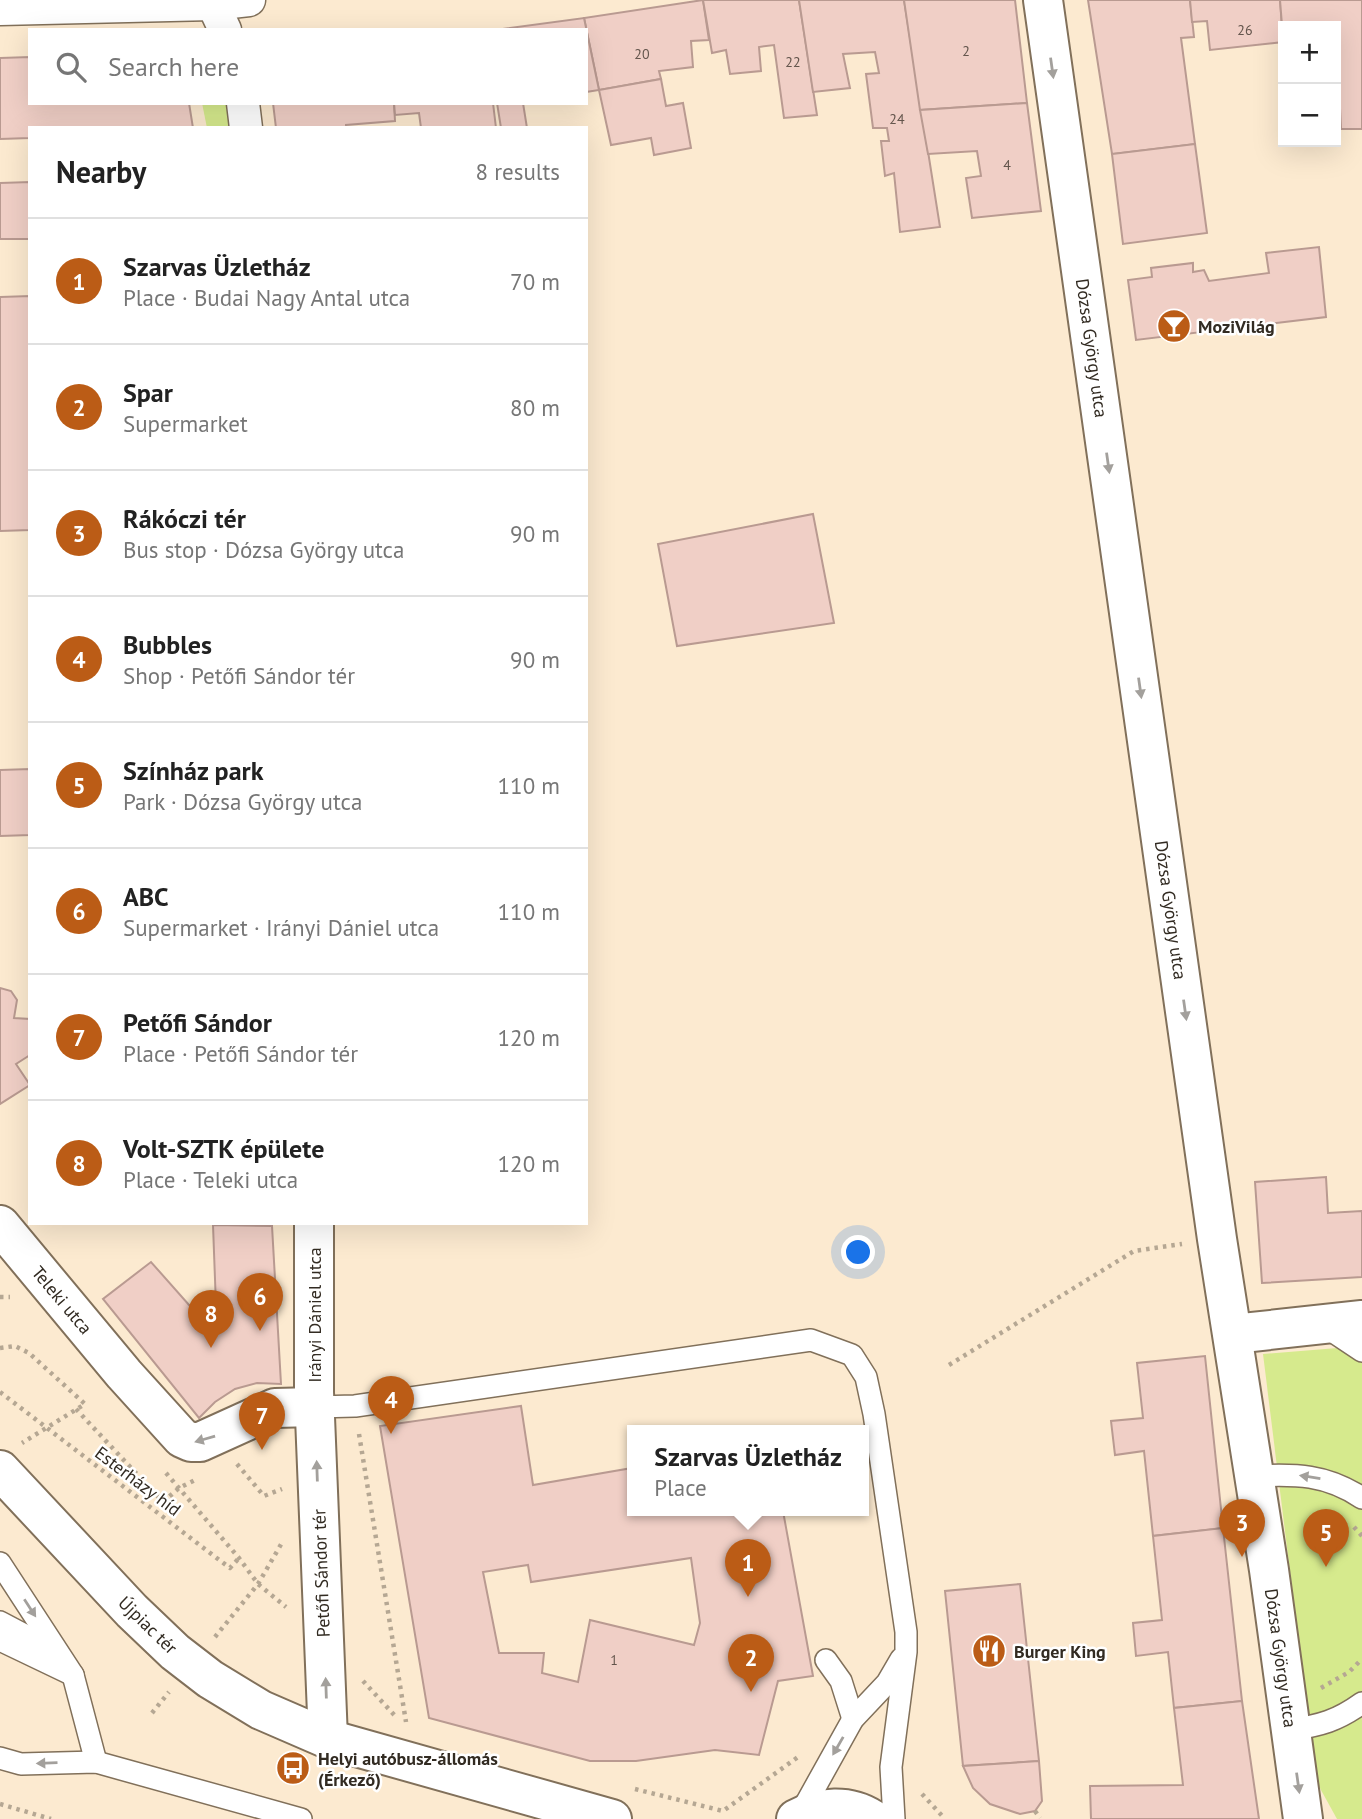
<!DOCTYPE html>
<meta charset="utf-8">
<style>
:root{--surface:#fff;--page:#f2f2f2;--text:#222;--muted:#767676;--line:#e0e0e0;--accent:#bb5c16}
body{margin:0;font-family:"PT Sans",sans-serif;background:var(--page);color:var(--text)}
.controls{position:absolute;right:21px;top:21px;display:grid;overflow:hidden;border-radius:0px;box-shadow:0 7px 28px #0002}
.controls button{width:63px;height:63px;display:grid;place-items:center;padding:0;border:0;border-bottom:2px solid var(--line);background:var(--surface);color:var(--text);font:35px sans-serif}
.you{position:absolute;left:859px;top:1253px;width:24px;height:24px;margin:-18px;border:5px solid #fff;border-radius:50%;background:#1a73e8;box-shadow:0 0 0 10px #1a73e833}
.badge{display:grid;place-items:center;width:46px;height:46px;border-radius:50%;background:var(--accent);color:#fff;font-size:23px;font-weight:700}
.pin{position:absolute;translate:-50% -58px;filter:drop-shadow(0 2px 4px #0008)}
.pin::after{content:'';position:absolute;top:37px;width:24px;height:21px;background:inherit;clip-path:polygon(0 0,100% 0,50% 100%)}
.popup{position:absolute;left:627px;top:1425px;width:242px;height:91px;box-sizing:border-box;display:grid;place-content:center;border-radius:0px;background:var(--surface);filter:drop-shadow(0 2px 5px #0005);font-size:23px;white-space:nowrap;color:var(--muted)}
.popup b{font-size:26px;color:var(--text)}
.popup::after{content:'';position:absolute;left:50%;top:100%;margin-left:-14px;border:14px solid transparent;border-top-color:var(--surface)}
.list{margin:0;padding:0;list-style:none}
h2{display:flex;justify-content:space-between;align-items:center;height:91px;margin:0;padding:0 28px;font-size:30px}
h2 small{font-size:23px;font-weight:400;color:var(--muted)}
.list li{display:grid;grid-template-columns:46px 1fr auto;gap:21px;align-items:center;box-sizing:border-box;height:126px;padding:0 28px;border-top:2px solid var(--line)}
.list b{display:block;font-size:26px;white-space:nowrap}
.list p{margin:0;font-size:23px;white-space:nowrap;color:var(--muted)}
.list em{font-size:23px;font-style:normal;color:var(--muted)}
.icon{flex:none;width:38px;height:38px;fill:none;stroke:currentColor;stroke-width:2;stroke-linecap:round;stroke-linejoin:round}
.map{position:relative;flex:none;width:1362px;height:1819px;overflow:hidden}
.search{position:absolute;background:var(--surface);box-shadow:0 7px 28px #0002;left:28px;top:28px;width:560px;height:77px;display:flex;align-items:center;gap:18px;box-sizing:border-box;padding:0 24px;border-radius:0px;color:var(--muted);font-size:26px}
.panel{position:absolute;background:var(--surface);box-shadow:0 7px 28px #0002;left:28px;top:126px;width:560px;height:1099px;border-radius:0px}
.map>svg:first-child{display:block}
.green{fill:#d6ea8d}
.building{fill:#f0cfc6;stroke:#b99a91;stroke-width:2;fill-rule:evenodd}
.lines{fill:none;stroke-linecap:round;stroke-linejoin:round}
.service-casing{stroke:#81705a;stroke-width:24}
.pedestrian-casing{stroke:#81705a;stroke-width:35}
.minor-casing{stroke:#81705a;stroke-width:42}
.tertiary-casing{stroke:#81705a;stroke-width:42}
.path{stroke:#b5a793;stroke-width:4.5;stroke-dasharray:3.5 5;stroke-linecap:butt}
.service{stroke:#fff;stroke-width:21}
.pedestrian{stroke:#fff;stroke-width:32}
.minor{stroke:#fff;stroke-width:38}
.tertiary{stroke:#fff;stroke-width:38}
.oneway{fill:#a3a09c}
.labels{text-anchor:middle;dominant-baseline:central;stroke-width:5;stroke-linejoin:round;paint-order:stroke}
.number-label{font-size:14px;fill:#62544b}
.poi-label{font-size:18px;font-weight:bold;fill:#322b22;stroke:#fff;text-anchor:start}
.street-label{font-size:18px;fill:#322b22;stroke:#fff}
</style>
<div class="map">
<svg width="1362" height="1819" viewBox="0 0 1362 1819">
<rect width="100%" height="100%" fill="#fcead0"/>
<g class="green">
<polygon points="202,103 237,103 241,128 207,128"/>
<polygon points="1362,1346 1362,1819 1337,1819 1316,1781 1263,1354"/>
</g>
<g class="building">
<polygon points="703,0 709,40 691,41 693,67 659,71 661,79 599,90 584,18"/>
<polygon points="703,0 799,0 817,115 784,118 774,45 759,47 761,71 730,74 726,50 712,53"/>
<polygon points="799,0 904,0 940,227 900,232 894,173 885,176 881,141 889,141 887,128 873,128 866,74 879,73 875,52 843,54 850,88 813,92"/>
<polygon points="904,0 1015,0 1027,103 920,110"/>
<polygon points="1088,0 1190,0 1194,37 1181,38 1195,144 1112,154"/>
<polygon points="1190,0 1280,0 1283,42 1210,50 1207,21 1192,22"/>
<polygon points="1280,0 1362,0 1362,129 1341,129 1336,26 1283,26 1283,38"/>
<polygon points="584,18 599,90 586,92 586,30 495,30"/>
<polygon points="30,57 30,103 189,103 193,128 30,128 30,138 0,139 0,58"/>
<polygon points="661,79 666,106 683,103 691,148 654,155 651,138 611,145 599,90"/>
<polygon points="273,103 394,103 395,121 346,125 346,128 276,128"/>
<polygon points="394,103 493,103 496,128 421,128 419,113 395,115"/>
<polygon points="497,103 523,103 527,128 501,128"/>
<polygon points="1027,103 1041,211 972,218 966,178 981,176 977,151 928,154 920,110"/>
<polygon points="1195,144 1207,233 1123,244 1112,154"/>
<polygon points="30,182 30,239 0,239 0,183"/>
<polygon points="1319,247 1326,317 1136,340 1128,280 1152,277 1151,268 1193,263 1193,272 1204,270 1209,281 1269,273 1266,253"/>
<polygon points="30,296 30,530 0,531 0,297"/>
<polygon points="813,514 834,623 677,646 658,544"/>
<polygon points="30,769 30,835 0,836 0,770"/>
<polygon points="0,988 11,991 17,1000 14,1018 30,1019 30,1055 16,1064 30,1085 0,1104"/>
<polygon points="1326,1177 1328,1213 1362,1211 1362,1277 1262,1283 1255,1182"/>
<polygon points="213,1225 272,1226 281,1384 257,1383 235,1389 215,1402 199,1418 103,1299 151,1262 197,1314 216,1306"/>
<polygon points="1205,1356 1223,1528 1153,1536 1144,1451 1115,1455 1111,1421 1143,1418 1137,1363"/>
<path d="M521 1406 533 1485 632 1468V1511H783L813 1676 778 1681 759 1755 715 1750 636 1761H590L429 1718 380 1426ZM691 1558 700 1623 694 1645 590 1620 578 1682 542 1673 544 1653H499L483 1572 528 1565 531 1582Z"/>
<polygon points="1223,1528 1242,1701 1174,1708 1168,1652 1136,1656 1133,1623 1162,1620 1153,1536"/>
<polygon points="1020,1584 1039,1761 963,1766 945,1591"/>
<polygon points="1242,1701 1259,1819 1091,1819 1090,1786 1183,1785 1174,1708"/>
<polygon points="1039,1761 1042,1801 1035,1811 1020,1814 990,1804 973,1788 963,1766"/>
</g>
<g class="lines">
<g class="service-casing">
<g id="service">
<polyline points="1323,1325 1362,1351"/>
<polyline points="315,1407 355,1406 811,1340 852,1355 866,1377 874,1414 906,1632 906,1652 891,1767 894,1819"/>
<path d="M1254 1476C1296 1474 1326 1474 1362 1498"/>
<polyline points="0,1563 73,1675 96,1762"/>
<polyline points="0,1622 57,1652"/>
<polyline points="0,1640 73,1675"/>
<polyline points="826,1660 841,1681 853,1719"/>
<path d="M1291 1730C1321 1725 1337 1721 1362 1703"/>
<polyline points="0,1758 21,1764 96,1762 301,1819"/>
<polyline points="799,1816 853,1719 887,1683 901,1659"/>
</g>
</g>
<g class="pedestrian-casing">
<g id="pedestrian">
<polyline points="211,0 225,30"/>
<polyline points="0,9 213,4 249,0"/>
<polyline points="243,103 246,128"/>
</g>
</g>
<g class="minor-casing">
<g id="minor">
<polyline points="1043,0 1217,1239 1269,1570 1303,1819"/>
<polyline points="314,1223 314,1392 328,1739"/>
<polyline points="0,1225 124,1374 182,1438 191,1442 200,1442 275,1408 315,1407"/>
<polyline points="1233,1334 1362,1320"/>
</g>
</g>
<g class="tertiary-casing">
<g id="tertiary">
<polyline points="0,1470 132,1611 175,1652 210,1679 261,1710 328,1739 612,1819"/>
<path d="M796 1819C820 1806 849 1804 872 1819"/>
</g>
</g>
<g class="path">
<polyline points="0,1297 10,1297"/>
<polyline points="0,1348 15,1346 29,1353 85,1404 22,1443"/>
<polyline points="949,1365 1134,1251 1182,1244"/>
<polyline points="0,1392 214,1556 230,1568 239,1558"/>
<polyline points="76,1409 163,1502 179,1488 195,1480"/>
<polyline points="359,1434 406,1722"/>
<polyline points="237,1464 264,1496 282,1489"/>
<polyline points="166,1473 239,1558 258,1584 286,1607"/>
<polyline points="1354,1527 1362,1536"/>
<polyline points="215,1637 258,1584 283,1541"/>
<polyline points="363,1681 397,1718"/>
<polyline points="1321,1688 1349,1672 1362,1659"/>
<polyline points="152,1713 169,1692"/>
<polyline points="635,1789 723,1811 798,1757"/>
<polyline points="922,1794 945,1819"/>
<polyline points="0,1804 51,1819"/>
<polyline points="1035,1811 1040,1818"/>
</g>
<use href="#service" class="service"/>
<use href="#pedestrian" class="pedestrian"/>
<use href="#minor" class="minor"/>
<use href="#tertiary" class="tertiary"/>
</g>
<defs><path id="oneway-solid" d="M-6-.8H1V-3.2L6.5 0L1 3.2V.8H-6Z" transform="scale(1.75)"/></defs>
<g class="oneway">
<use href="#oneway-solid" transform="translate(1052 68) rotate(82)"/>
<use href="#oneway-solid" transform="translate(1108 463) rotate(82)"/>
<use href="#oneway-solid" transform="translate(1140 688) rotate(82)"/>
<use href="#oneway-solid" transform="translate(1185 1010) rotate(82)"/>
<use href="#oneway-solid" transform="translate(205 1439) rotate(164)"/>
<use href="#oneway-solid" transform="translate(317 1471) rotate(-92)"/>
<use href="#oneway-solid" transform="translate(1310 1477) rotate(-171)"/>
<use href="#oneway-solid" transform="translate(30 1608) rotate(57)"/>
<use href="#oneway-solid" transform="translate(326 1688) rotate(-92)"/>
<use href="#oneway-solid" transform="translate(838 1746) rotate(120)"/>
<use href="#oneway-solid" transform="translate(47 1763) rotate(178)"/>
<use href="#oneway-solid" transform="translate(1298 1783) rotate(82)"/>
</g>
<defs>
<g id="bar-disc" transform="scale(1.75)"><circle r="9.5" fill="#bb5c16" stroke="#fff"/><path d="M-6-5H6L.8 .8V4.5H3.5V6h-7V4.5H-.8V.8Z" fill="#fff"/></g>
<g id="restaurant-disc" transform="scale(1.75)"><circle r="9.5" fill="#bb5c16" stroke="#fff"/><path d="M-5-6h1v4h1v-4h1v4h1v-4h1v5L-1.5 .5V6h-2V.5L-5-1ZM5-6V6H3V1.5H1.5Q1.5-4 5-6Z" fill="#fff"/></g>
<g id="bus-disc" transform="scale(1.75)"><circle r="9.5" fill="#bb5c16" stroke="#fff"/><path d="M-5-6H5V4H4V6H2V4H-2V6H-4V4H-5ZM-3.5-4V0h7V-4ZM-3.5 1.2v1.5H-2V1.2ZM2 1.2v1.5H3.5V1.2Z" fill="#fff"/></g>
</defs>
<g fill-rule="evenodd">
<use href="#bar-disc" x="1174" y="326"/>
<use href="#restaurant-disc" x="989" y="1651"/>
<use href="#bus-disc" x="293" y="1768"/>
</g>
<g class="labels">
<g class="number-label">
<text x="1245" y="30">26</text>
<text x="966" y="51">2</text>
<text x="642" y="54">20</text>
<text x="793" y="62">22</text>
<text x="897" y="119">24</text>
<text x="1007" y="165">4</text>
<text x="614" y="1660">1</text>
</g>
<g class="poi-label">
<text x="1198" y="326">MoziVilág</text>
<text x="1014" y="1651">Burger King</text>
<text x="318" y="1758">Helyi autóbusz-állomás<tspan x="318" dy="21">(Érkező)</tspan></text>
</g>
<g class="street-label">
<text transform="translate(1092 348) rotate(82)">Dózsa György utca</text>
<text transform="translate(1171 910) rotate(82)">Dózsa György utca</text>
<text transform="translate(62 1300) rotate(50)">Teleki utca</text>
<text transform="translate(314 1315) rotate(-90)">Irányi Dániel utca</text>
<text transform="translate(138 1481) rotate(37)">Esterházy híd</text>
<text transform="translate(321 1573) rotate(-92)">Petőfi Sándor tér</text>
<text transform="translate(148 1625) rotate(44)">Újpiac tér</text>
<text transform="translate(1281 1658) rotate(82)">Dózsa György utca</text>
</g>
</g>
</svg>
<div class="controls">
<button>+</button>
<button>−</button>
</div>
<div class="you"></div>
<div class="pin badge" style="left:748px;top:1597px">1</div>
<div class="popup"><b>Szarvas Üzletház</b>Place</div>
<div class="pin badge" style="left:751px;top:1692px">2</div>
<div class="pin badge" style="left:1242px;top:1557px">3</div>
<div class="pin badge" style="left:391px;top:1434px">4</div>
<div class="pin badge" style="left:1326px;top:1567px">5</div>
<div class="pin badge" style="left:260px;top:1331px">6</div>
<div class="pin badge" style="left:262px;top:1450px">7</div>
<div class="pin badge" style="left:211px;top:1348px">8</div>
<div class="search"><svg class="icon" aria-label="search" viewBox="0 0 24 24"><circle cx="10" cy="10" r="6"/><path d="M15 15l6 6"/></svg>Search here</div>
<section class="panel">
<h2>Nearby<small>8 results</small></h2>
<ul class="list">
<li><span class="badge">1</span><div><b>Szarvas Üzletház</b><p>Place · Budai Nagy Antal utca</p></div><em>70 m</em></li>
<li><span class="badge">2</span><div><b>Spar</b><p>Supermarket</p></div><em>80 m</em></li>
<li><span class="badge">3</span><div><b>Rákóczi tér</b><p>Bus stop · Dózsa György utca</p></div><em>90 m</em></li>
<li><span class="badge">4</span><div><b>Bubbles</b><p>Shop · Petőfi Sándor tér</p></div><em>90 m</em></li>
<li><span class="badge">5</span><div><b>Színház park</b><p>Park · Dózsa György utca</p></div><em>110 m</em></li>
<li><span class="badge">6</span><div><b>ABC</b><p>Supermarket · Irányi Dániel utca</p></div><em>110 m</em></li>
<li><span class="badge">7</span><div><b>Petőfi Sándor</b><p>Place · Petőfi Sándor tér</p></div><em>120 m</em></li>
<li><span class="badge">8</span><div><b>Volt-SZTK épülete</b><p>Place · Teleki utca</p></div><em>120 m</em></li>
</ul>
</section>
</div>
